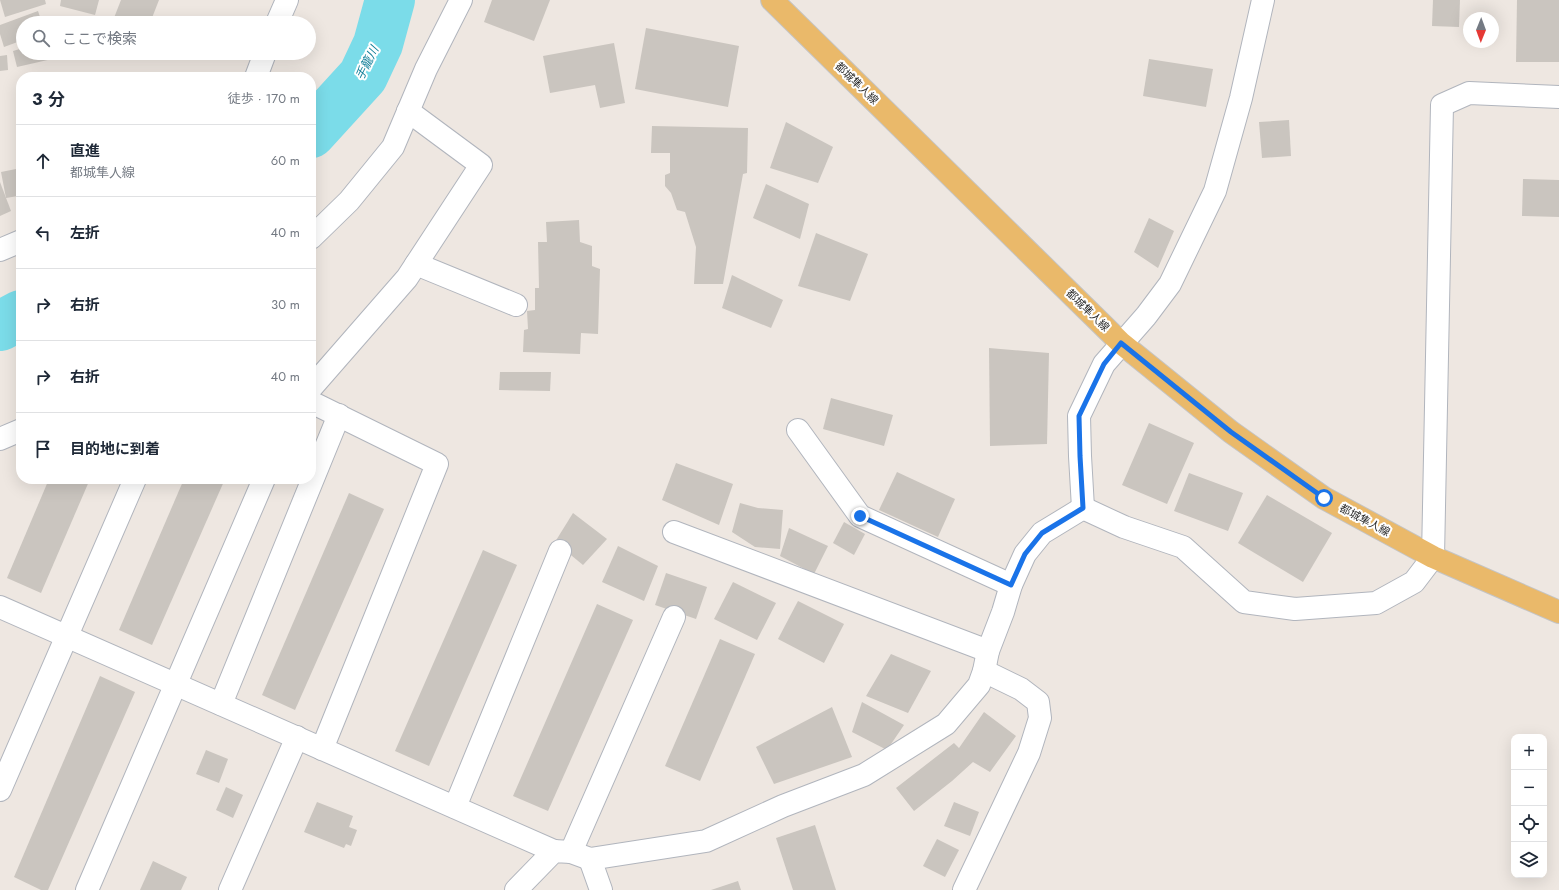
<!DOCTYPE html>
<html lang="ja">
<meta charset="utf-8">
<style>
:root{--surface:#fff;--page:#f6f6f7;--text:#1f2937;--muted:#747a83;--line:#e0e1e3}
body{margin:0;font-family:Jost,"Noto Sans JP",sans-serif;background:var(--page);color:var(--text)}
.controls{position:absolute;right:12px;bottom:12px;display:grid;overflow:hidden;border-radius:8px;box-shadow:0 4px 16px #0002}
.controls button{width:36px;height:36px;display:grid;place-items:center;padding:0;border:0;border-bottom:1px solid var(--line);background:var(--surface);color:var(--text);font:20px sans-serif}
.compass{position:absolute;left:1463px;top:12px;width:36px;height:36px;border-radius:50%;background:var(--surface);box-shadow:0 4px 16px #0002;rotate:181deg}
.stop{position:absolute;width:12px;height:12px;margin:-9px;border:3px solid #1a73e8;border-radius:50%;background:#fff}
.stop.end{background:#1a73e8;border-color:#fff;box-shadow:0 1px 4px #0008}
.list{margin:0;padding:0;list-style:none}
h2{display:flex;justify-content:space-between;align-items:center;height:52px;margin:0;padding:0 16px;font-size:17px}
h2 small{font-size:13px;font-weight:400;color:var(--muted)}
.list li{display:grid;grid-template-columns:26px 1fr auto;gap:12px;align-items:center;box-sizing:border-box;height:72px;padding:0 16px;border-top:1px solid var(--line)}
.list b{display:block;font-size:15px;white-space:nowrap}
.list p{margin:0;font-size:13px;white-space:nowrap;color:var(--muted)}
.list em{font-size:13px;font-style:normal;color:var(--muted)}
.icon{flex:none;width:22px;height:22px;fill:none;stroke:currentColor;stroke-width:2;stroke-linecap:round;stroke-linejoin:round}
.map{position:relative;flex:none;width:1559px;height:890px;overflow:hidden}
.search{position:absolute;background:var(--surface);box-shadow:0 4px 16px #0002;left:16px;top:16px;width:300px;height:44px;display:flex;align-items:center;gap:10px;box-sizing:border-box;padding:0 14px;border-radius:22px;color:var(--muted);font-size:15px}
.panel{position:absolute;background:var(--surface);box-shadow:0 4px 16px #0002;left:16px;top:72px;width:300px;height:412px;border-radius:16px}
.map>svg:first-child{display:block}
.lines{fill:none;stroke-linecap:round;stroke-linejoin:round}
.river{stroke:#7bdce9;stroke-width:50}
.building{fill:#cac5bf}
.minor-casing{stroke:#b1b5bd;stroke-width:24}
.primary-casing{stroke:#c4c4c4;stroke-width:24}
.minor{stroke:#fff;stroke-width:22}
.primary{stroke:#eab96a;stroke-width:22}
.route{stroke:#1a73e8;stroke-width:5}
.labels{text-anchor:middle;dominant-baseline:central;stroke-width:4;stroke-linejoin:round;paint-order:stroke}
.street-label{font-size:11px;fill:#2e2e2e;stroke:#fff}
.water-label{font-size:12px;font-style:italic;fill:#15809a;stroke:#fff}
</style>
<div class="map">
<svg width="1559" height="890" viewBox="0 0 1559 890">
<rect width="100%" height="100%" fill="#eee7e1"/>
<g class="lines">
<g class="river">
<polyline points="311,133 363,76 378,44 390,0"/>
<polyline points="0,326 21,315"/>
</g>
</g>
<g class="building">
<polygon points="0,0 45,0 46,4 5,17"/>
<polygon points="61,0 99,0 95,15 60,6"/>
<polygon points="121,0 159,0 150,23 112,23"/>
<polygon points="492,0 550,0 534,41 484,22"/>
<polygon points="1433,0 1460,0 1459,27 1432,26"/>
<polygon points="1517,0 1559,0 1559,62 1516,62"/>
<polygon points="38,11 42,23 23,23 23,40 4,47 0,34 0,25"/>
<polygon points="646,28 739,46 728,107 635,89"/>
<polygon points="614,43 625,103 600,108 595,85 550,93 543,56"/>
<polygon points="23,48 23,53 51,53 52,59 17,67 13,51"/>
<polygon points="181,53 204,53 201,60"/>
<polygon points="7,55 8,70 0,71 0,56"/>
<polygon points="1149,59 1213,69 1206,107 1143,96"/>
<polygon points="1289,120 1291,156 1262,158 1259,122"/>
<polygon points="786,122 833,147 818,183 770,168"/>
<polygon points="652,126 748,128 747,173 743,174 723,284 694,284 696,247 685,212 677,210 671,193 665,186 665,175 670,173 670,153 651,153"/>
<polygon points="21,168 21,208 20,208 18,196 6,198 1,172"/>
<polygon points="1523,179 1559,180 1559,217 1522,216"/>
<polygon points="0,182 11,211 0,216"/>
<polygon points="766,184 809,204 800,239 753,218"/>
<polygon points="1149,218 1174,231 1158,268 1134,252"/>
<polygon points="579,220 580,242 592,246 592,266 600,269 598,334 581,333 580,354 523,352 524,330 528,329 527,311 535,310 535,288 539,288 538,242 547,242 546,222"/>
<polygon points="816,233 868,254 850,301 798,286"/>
<polygon points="732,275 783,300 771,328 722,308"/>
<polygon points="989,348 1049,353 1047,444 990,446"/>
<polygon points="500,372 551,372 550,391 499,390"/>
<polygon points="831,398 893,415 884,446 823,429"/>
<polygon points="1149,423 1194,443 1167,504 1122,485"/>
<polygon points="676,463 733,484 719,525 662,500"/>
<polygon points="897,472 955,499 938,537 879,510"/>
<polygon points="1189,473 1243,493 1228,531 1174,511"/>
<polygon points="49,479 90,479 41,593 7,578"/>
<polygon points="184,479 225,479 152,645 119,630"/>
<polygon points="349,493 384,509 295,710 262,695"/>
<polygon points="1267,495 1332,533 1303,582 1238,543"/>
<polygon points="740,503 758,508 783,510 780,549 755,547 732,532"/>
<polygon points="573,513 607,539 583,565 555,542"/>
<polygon points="844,522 865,534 854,555 833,543"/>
<polygon points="789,528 828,546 814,574 780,556"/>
<polygon points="618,546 658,566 644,601 602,582"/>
<polygon points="483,550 517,565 429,766 395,751"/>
<polygon points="666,573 707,587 696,619 655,605"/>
<polygon points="733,582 776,603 757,640 714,619"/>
<polygon points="798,601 844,624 824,663 778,639"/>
<polygon points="597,604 633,620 548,811 513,796"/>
<polygon points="720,639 755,654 700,781 665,766"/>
<polygon points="891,654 931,671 908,713 866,696"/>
<polygon points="100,676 135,692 48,890 41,890 14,877"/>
<polygon points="862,702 904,725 887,750 852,732"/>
<polygon points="832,707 852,757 774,784 756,747"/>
<polygon points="984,712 1016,736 990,772 973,762 952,781 914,811 896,788 954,743 959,748"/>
<polygon points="206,750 228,759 219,783 196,774"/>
<polygon points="226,787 243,795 233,818 216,810"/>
<polygon points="317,802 353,816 349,827 357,830 351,846 346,844 344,848 304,832"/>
<polygon points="954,802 979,812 970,836 944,826"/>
<polygon points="815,825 836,890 793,890 776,838"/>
<polygon points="937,839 959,850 945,877 923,866"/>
<polygon points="153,861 187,877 181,890 140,890"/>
<polygon points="738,881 741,890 711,890"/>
</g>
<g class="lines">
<g class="minor-casing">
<g id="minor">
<polyline points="277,23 287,0"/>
<polyline points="256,77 265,53"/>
<polyline points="311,238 349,201 393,147 426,69 461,0"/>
<polyline points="0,250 21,241"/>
<polyline points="416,264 516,305"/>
<polyline points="311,388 407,278 481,165 408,111"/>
<polyline points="311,402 437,464 322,749"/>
<polyline points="798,430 860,516 1011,585"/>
<polyline points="0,439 21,430"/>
<polyline points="1083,508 1080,456 1079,416 1104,364 1146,316 1170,284 1215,191 1241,98 1263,0"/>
<polyline points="674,532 988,651"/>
<polyline points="0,607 554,851"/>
<polyline points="221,704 339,415"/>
<polyline points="0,790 135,479"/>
<polyline points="455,807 560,551"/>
<polyline points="571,852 674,617"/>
<polyline points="590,859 601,890"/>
<polyline points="87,890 264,479"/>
<polyline points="230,890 297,737"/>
<polyline points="516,890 554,851 571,852 590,859 706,841 783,806 864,775 946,724 979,685 984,671 988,651 1003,612 1011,585 1025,554 1042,533 1083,508 1124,527 1183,547 1244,602 1295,609 1376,603 1414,582 1433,557 1442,105 1469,93 1559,97"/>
<polyline points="964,890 1029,753 1040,718 1038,702 1021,689 984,671"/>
</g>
</g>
<g class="primary-casing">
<polyline id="primary" points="772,0 1121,343 1231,432 1324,498 1433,557 1559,612"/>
</g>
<use href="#minor" class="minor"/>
<use href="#primary" class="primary"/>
</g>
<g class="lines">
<polyline class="route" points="860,516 1011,585 1025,554 1042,533 1083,508 1080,456 1079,416 1104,364 1121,343 1231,432 1324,498"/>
</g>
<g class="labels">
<g class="street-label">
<text transform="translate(857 83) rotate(44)">都城隼人線</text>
<text transform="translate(1088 310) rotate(44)">都城隼人線</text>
<text transform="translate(1365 520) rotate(28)">都城隼人線</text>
</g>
<g class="water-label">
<text transform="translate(367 63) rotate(-63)">手籠川</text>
</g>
</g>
</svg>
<div class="controls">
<button>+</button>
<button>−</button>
<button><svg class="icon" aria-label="locate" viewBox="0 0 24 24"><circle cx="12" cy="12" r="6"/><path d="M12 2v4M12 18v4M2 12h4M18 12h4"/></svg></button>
<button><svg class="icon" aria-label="layers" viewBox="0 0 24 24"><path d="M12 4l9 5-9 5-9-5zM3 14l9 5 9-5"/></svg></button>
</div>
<svg class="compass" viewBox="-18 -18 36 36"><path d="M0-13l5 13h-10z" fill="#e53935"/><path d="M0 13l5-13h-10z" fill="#747a83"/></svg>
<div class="stop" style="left:1324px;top:498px"></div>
<div class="stop end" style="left:860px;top:516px"></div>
<div class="search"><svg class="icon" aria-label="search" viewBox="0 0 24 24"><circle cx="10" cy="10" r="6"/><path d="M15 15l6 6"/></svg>ここで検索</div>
<section class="panel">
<h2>3 分<small>徒歩 · 170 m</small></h2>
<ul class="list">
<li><svg class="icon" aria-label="ahead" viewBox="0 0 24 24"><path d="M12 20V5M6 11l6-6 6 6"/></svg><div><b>直進</b><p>都城隼人線</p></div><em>60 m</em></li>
<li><svg class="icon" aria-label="left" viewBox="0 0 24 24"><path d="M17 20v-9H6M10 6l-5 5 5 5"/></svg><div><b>左折</b></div><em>40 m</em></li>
<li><svg class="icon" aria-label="right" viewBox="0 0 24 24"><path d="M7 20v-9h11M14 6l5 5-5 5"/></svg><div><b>右折</b></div><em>30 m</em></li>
<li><svg class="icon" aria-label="right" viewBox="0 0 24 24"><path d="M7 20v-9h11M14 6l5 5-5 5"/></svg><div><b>右折</b></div><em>40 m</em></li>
<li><svg class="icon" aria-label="arrive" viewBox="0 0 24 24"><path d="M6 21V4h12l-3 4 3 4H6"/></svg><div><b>目的地に到着</b></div></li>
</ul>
</section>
</div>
